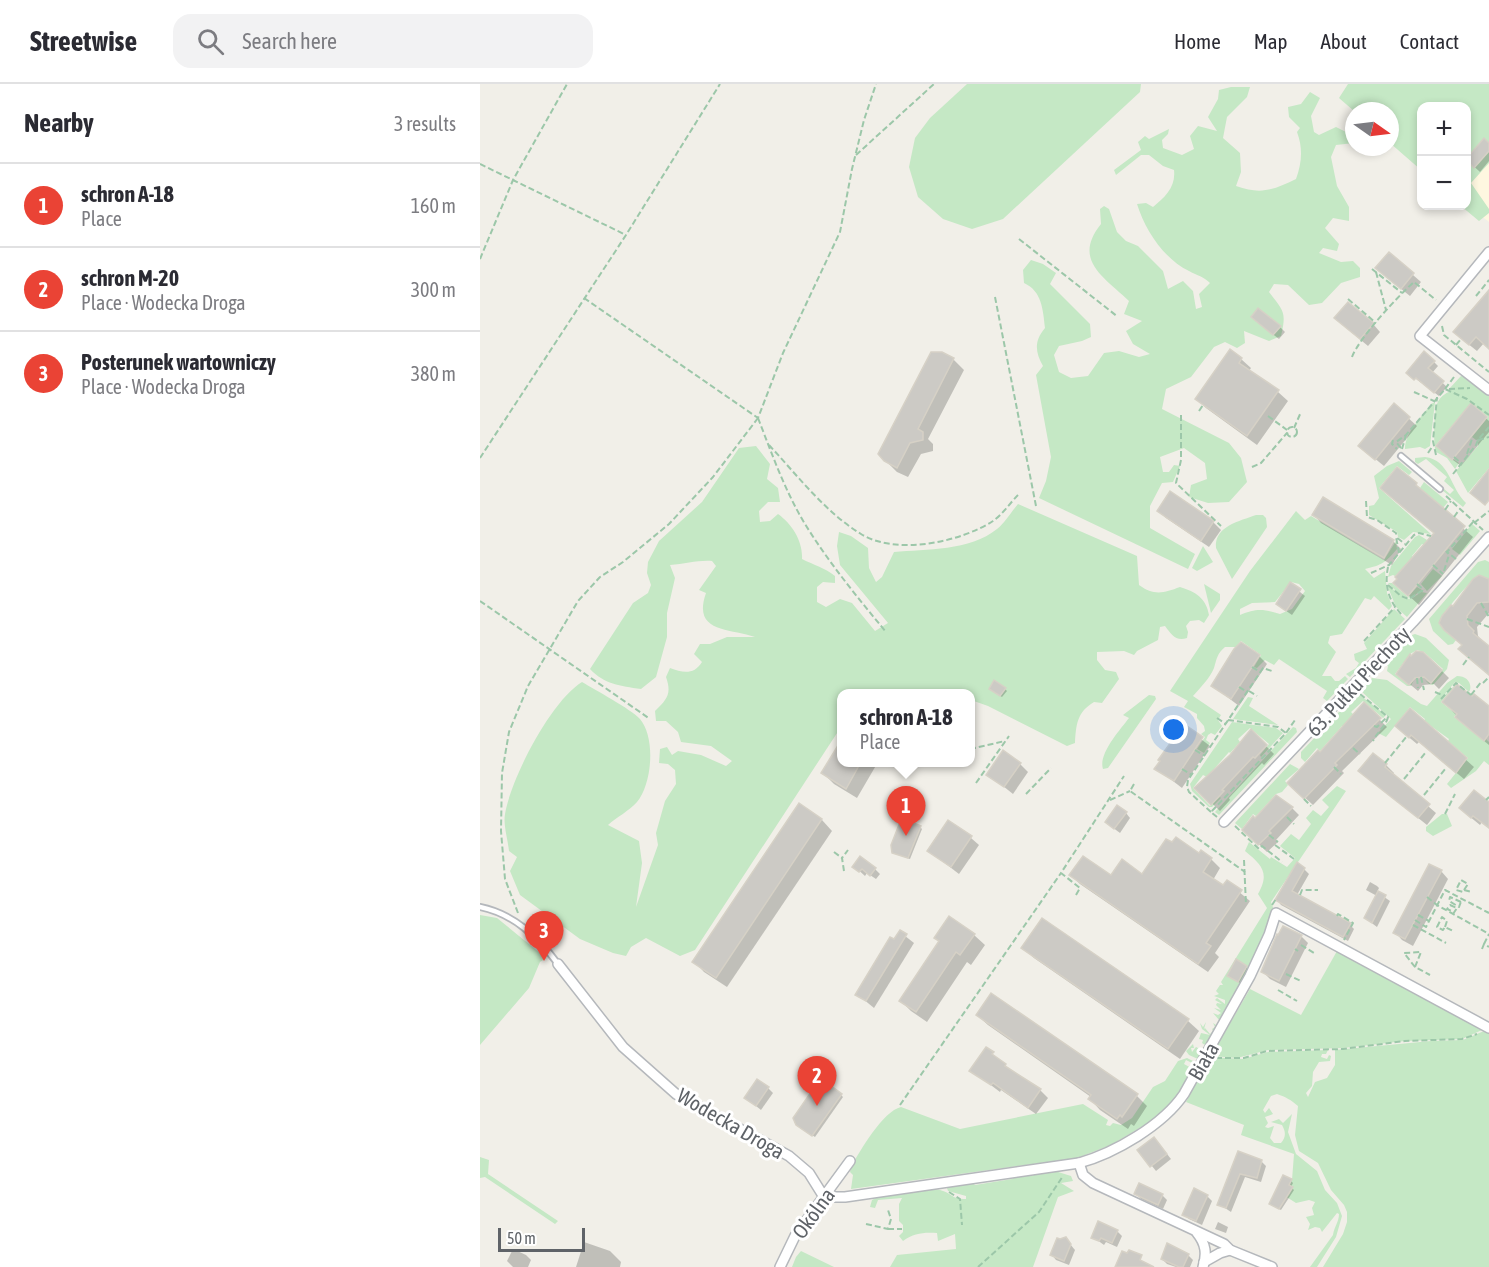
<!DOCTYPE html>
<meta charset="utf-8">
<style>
:root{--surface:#fff;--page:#f2f2f3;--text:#2b2b33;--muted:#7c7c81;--line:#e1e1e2;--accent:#ea4335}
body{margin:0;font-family:"Asap Condensed",sans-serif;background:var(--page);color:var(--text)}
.controls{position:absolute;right:18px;top:18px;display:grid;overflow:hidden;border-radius:12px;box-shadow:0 3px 9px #0003}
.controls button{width:54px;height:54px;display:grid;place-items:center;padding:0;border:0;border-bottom:2px solid var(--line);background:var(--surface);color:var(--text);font:30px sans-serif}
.compass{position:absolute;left:865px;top:18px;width:54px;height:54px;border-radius:50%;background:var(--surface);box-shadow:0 3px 9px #0003;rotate:104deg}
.scale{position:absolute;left:18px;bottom:15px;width:87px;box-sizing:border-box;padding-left:6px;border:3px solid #5f6368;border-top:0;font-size:16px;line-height:21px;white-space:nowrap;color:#5f6368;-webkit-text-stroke:4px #fff;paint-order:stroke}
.you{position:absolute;left:694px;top:646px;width:21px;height:21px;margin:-15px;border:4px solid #fff;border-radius:50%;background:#1a73e8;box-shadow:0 0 0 9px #1a73e833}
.badge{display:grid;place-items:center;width:39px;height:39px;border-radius:50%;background:var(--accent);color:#fff;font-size:20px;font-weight:700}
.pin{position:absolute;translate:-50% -50px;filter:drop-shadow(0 2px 3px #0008)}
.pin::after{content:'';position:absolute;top:32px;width:21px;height:18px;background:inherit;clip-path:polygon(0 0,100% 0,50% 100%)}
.popup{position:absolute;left:357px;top:605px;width:138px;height:78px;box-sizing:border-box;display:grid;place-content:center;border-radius:12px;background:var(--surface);filter:drop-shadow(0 2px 4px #0005);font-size:20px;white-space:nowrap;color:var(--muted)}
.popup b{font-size:22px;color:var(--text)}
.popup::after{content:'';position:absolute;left:50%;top:100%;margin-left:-12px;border:12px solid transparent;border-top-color:var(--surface)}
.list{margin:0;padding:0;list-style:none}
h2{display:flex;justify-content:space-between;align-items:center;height:78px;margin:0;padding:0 24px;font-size:26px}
h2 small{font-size:20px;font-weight:400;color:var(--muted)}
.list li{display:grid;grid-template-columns:39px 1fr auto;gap:18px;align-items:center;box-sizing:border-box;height:84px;padding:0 24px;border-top:2px solid var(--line)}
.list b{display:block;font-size:22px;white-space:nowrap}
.list p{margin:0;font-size:20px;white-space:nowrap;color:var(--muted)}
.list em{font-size:20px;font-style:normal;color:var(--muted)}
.icon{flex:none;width:33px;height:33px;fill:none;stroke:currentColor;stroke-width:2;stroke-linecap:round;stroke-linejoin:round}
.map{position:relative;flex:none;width:1009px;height:1183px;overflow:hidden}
header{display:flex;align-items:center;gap:36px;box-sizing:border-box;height:84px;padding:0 30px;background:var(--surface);border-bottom:2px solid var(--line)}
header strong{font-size:28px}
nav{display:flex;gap:33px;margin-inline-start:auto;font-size:21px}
.search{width:420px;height:54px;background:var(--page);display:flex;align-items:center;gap:15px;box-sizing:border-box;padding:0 21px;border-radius:18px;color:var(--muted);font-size:22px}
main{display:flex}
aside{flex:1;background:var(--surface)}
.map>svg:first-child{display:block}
.commercial{fill:#fef7e0}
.green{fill:#c5e8c5;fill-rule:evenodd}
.shadow{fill:#0003}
.building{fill:#cccac5;stroke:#d6d1c6;stroke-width:1.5}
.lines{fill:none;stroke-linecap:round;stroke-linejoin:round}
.service-casing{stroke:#b5b8bc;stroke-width:8}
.minor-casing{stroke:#b5b8bc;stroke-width:12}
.path{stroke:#9cc7a9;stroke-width:2;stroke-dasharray:6 3;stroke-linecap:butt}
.service{stroke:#fff;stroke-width:4.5}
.minor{stroke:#fff;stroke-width:9}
.labels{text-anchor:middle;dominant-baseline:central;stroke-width:6;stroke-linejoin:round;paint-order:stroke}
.street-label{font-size:21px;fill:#5f6368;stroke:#fff}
</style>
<header>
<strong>Streetwise</strong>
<div class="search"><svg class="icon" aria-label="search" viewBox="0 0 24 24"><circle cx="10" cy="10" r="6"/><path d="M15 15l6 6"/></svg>Search here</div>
<nav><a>Home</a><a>Map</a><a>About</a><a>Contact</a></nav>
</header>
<main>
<aside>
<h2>Nearby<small>3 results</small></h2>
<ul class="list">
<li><span class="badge">1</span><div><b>schron A-18</b><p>Place</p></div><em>160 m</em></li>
<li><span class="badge">2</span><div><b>schron M-20</b><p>Place · Wodecka Droga</p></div><em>300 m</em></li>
<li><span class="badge">3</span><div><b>Posterunek wartowniczy</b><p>Place · Wodecka Droga</p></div><em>380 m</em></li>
</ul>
</aside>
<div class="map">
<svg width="1009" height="1183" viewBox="0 0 1009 1183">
<rect width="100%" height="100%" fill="#f1efe8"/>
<polygon class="commercial" points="984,22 1009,22 1009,138 987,121 986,22"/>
<g class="green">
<polygon points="487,0 661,0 660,8 523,135 492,145 463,135 438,113 429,83 435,54 450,34"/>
<polygon points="868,0 1009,0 1009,79 991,99 1009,125 1009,129 999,137 981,122 986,122 986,22 942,22 941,86 910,59 910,27 874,27 859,14"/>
<path d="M751 3H770L767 13 747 33 743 54 760 69 761 88 756 102C781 111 793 106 816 95 822 79 823 64 817 48L820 44 809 33 808 23 821 20 830 8 840 14 831 32 834 48 839 51 856 43 872 51 874 59 856 61 851 73 857 102 869 123V137L853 134 845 144 859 160 857 167 843 164 839 169 861 178 873 177 880 184V193L861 199 842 219 829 221 808 201 794 200 789 208C803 227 807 227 801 252L789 257 764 247 765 259 757 264 745 258 734 263 711 293 686 305 682 325 749 359 761 374 767 398 749 418 728 419 709 413 711 401 727 395 725 379 704 364 680 373 683 388H689L694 381 700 382 693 398 682 399 670 422V444L715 470 708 485 559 414 566 397 571 373 556 291 563 282C555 268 554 257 565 244 563 226 562 207 544 199L543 186 551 176 563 180 576 189 570 200 610 240 611 253 602 257 579 262 574 271 579 288 591 294 608 292 624 269 639 267 659 273 670 270 653 260 646 247 662 237 644 230 649 217C624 193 592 176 621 140L620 125 624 122 629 125 637 148 646 157 658 162 683 187 688 205 703 197 713 207 716 225 722 223 719 210 730 199C723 192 718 192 709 187 684 175 665 146 657 120L666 119 673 123C685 113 696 103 694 86L683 82 669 71H661L636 91 634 86 661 66 658 58 665 52 669 55 689 45 688 50 682 56 683 64 702 71 714 65 710 52 718 42 737 47 728 33 738 15 739 6Z"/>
<path d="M981 292 985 293 1009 312V384L988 409 976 387 998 362V358L1001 355 996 356 992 353 1008 333 991 319 955 362 979 379 975 385 967 374 956 368C953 359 954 329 957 320 959 314 965 309 971 307L969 305Z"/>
<path d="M955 318 950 362 945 365 940 363 925 365C925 348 941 334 951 320Z"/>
<path d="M276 362 290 380 287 395 298 404 300 418H288L279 427 280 438 290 437 298 430C312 440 323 457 322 475 334 481 345 484 355 492V499L343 498 337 503V518L346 523 360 515 372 519 395 547 408 539 360 481 357 462 359 448 371 452 388 464 389 484 396 498 402 493 414 468C446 465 490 467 517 445 525 439 531 428 538 420L657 472 659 501C674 512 684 509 700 503 716 508 726 514 729 531L724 539 719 536 710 537 706 542 708 548 707 554C696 558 691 550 685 542L680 543 678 556 657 567 654 571 644 567 617 568V576L625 586 636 588 639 595 622 619 614 618C597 628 596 641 595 659L587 662 508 622 491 616 490 610H401L396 608 362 610 361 643 215 866 200 872 166 854 151 863 146 872 133 869 100 855 40 811 30 787 37 773 29 767C28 756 23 741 25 730 31 694 71 617 102 598 115 606 151 625 160 635 176 654 172 700 157 718 149 727 137 733 128 741L159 757 162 779 156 823 178 761 176 749 185 717 196 700 195 686 188 680 179 679 180 665 187 663 192 671 198 667 221 671 246 682 252 677 231 662 201 658 198 648 186 637H176L175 627C187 615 192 610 186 593L190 584C203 589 214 591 222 578L214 570 220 560H230L247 553H275C249 544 212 549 226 509L219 506 236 482 232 477C218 476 205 480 190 481L195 494 187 529V553L176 593 161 605C140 602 124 600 110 585L153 519 168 509 171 501 167 489 168 478 179 457 222 418 259 364Z"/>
<path d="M945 373C970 376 970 404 986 419L983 423 962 406 964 405 970 410 974 406 964 397 967 393 946 375 938 380 935 378V374Z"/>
<polygon points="919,377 932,388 929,391 917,382 899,404 951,450 933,448 924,456 918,453 917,448 889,431 889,422 894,421 899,414 894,392 907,382"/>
<polygon points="944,398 968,418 963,424 940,404"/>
<path d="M816 427 825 436 831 432 904 476 916 457 917 465C905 479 902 481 885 485L894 494 905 487 907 509 912 522 909 526 894 512 891 516 885 514 862 550 850 552 848 559 856 568 842 592H851L855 597H859L865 592 868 595 847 617 843 614 847 607 799 575 794 581 785 576 777 584 774 583 781 571 761 557 756 563H745C737 570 737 574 734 584 730 594 720 604 713 612L741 631 738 636 742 642 735 651 731 649 728 651 726 656 730 659 724 669 717 665 725 653 721 650 725 647 724 642 717 634V630L704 623 708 617 690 607 770 487ZM811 498 819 500 825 507 812 525 800 530C784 525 776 524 760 531V525L772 519 795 518Z"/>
<path d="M776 431H783L786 434 787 443 752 495 736 464C734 442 760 437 776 431Z"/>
<polygon points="992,440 1000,447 980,471 972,465"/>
<polygon points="939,451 947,456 944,461 942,460 932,472 933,474 915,492 913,491 908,493 911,482 935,453"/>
<polygon points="723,462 733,478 717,487 712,484"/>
<path d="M1005 476 1009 478V495L999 491C989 499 963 527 959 540L964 545V546L976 556 973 560 968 561 953 547 949 535 998 478Z"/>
<polygon points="953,485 962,492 947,507 941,500"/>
<path d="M908 499H912L928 513 937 503 942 506 931 514 922 512C930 518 934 513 941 508L947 509 927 533 916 523 907 501 917 508Z"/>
<polygon points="724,500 740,510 740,516 731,529"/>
<polygon points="914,525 925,535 870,593 866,590 876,584 879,579 875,576 874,570 887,565 884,559"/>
<polygon points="935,550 946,554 969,576 967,585 953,601 949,600 945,596 951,600 963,585 944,568 937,566 930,570 915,590 929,601 934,596 931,602 927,602 907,587 908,582 905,580 932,551"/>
<path d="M977 592C986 592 992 598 990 606L989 608 979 599 975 598 961 615 977 599 961 618 976 630 974 633 1004 657 1006 655 1009 658V681L1004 677 996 687 971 704 967 700 988 674 968 657 969 655 944 637 945 635 930 623 906 653 898 649 911 635 880 606 892 594 907 596 941 620 947 622 967 599Z"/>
<polygon points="877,609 906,631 903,634 883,617 871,628 874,631 864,642 862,642 840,667 837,664 825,678 821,674 821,668"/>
<path d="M669 611 675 612 676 615 628 684 623 685C618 670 640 646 649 634L643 631Z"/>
<polygon points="768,613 773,614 769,622 798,641 753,635"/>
<polygon points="752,638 796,644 803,649 781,673 780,671 789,660 770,644 758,655 760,658 750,669 749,668 727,693 723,691 713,704 730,722 740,713 741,714 732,723 729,723 712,707 710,700"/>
<polygon points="813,643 816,644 817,648 739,731 735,728"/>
<polygon points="810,680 819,685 805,697 808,701 802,708 796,710 776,732 773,730 762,745 755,739"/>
<path d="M857 702 866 707 791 818 795 829 791 833 775 876 704 1003 684 1028 668 1039 631 1061 597 1074 371 1105 373 1091 370 1088 371 1083C380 1067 403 1027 421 1023L480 1045 603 1020 628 1036 626 1041 630 1042 633 1039 641 1041 652 1034 673 1003 685 997 698 977 707 974 713 977 712 979 706 976 704 980 713 985 718 975 709 971 706 967 713 960 714 964H711L712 968 716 963 722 966 725 961 722 959 723 956 719 955 721 949 730 951 722 945 720 939 723 943 726 938 724 945 725 944 730 950 733 947 732 945 735 943 733 939 736 941 739 936 733 929 738 931 741 929 734 924 741 926 736 921 737 919 742 920 735 916 737 914 745 920V916L734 912 739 910 736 907 740 901H743L741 898 787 824 778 810C790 789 782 781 765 767L769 758 790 775 791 773 807 783 815 774 800 762 811 750 819 756 831 740 826 734 833 726 841 732 849 723 842 716Z"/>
<polygon points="962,730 967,730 972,742 953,752 946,747 946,743"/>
<polygon points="0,831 17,834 66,874 60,878 49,904 0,961"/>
<polygon points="857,867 1002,946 982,955 925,957 863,964 788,966 757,974 731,972 770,905 821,931"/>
<path d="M1004 947 1009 949V1183H843L863 1150 867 1138V1128L864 1121 851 1106 838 1079 819 1067 815 1051 818 1022C811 1016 806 1013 797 1010L791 1012 783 1026 785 1029 789 1024 793 1030 785 1033 788 1039 785 1043 788 1044 794 1042 790 1054 794 1059H801C806 1053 806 1048 802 1041L791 1038 799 1035 803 1039 812 1030 808 1048 816 1070 837 1087 845 1106 857 1119 862 1132 856 1153 837 1183H830L853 1151C854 1143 859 1138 859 1130L857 1129 842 1148 840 1144 835 1143 828 1146 830 1140 826 1133 834 1131 832 1124 835 1118 829 1116 816 1119 805 1112 809 1111 812 1103 809 1101 812 1096 814 1070 761 1051 764 1041 706 1018 730 973 763 975 788 968 848 966 846 970H842L841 973 847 975 849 971 851 972 850 977 839 978 833 988 832 1002 826 1009 828 1013 835 998 847 994 855 981V966L951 957 983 956Z"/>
<polygon points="0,1073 9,1076 8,1090 78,1137 75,1140 5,1093 0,1094"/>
<path d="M575 1087 591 1092 593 1097 581 1099 594 1107 578 1113 553 1183H410L417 1171 476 1165 475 1150 458 1157 457 1149C444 1148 434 1149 423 1157L419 1152 423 1148V1141L419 1137V1120L422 1114 398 1116 395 1124 390 1123 392 1116C398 1112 406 1111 413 1107L420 1110 421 1108C434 1106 447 1103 460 1106 472 1109 472 1116 486 1115V1112L468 1107 467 1104 484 1099 487 1100 490 1096 495 1101 532 1095 538 1091 552 1092 558 1088Z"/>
<polygon points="321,1167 354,1183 312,1183 316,1173"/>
</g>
<g class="shadow">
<polygon points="1004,57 1009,61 1009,77 1000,88 987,76"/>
<polygon points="909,170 941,198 930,212 905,192"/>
<polygon points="1009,207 1009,263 1004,259 997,267 982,255"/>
<polygon points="777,238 800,243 805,248 799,255"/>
<polygon points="893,240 900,248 888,262 864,242"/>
<polygon points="473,275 484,286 448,355 453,360 453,367 441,370 428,393 417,388 405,376"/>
<polygon points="761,275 771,284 769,287 798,308 808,317 777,361 726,324 717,315"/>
<polygon points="954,278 958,282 952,289 967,303 959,312 928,289"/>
<polygon points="914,321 937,342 904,382 888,369"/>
<polygon points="991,321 1009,337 1009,348 981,382 965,370"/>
<polygon points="936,401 945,411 993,453 939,521 915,499 955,450 912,413"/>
<polygon points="678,426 733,438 741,446 729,463 686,434"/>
<polygon points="834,431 913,457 921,465 912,481 841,439"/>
<polygon points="1009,498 1009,529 997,543 998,552 1009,565 1009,591 980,565 983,562 973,524"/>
<polygon points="810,500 825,512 812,531 802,524"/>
<polygon points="779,572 787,580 759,622 733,602"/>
<polygon points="954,579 969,594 959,605 954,600 943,601 938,607 926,597"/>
<polygon points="525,605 527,607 522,613 512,607"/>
<polygon points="964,618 1009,624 1009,661 987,643"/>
<polygon points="884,620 907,643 862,687 864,689 833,721 809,699 840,670"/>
<polygon points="930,626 994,683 984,695 939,658 937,660 925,650"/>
<polygon points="704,642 730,662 702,704 676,684"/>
<polygon points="771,647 794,670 784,681 782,679 749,714 750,716 740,727 716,704 751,672"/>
<polygon points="362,678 398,678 377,714 354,700 343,689"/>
<polygon points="540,680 548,688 533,710 508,690"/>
<polygon points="906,681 914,689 912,691 956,729 947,741 888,694"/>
<polygon points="319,721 342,736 352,747 247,903 224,888 214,877"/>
<polygon points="1009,721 1009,744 1002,738 1000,741 989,732"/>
<polygon points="812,724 819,731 796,756 798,758 787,768 764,746 775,736"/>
<polygon points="646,729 650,734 640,749 632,743"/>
<polygon points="440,743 442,745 430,775 416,770 414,768"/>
<polygon points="491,754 499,761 479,790 449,767"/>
<polygon points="720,771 731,775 740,784 733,796 743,803 747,798 770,817 735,869 739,873 728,888 600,800 591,791 631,794 663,792"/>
<polygon points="374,782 395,785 400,790 396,795 387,789 385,792"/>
<polygon points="824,785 829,790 817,811 870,841 874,845 868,857 801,821 797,816"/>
<polygon points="961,787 968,795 933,862 922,856 915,848"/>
<polygon points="890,798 897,802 899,804 897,808 910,817 897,843 885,834 897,812 886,806"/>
<polygon points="562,836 708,937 719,947 700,975 554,874 543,864"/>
<polygon points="420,848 434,859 394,924 377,910"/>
<polygon points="494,851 505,861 491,881 487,878 447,938 431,927 421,917"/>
<polygon points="821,852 828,859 806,903 790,895 783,888"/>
<polygon points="766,883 768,885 760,899 751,894"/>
<polygon points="497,931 657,1012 667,1022 654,1042 651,1040 648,1045 620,1026 610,1015 611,1013 508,941"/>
<polygon points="506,965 533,989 560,1006 568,1014 556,1030 521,1006 520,1008 491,986"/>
<polygon points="288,1004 293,1009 281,1026 266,1014"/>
<polygon points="361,1011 363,1013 335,1053 320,1043"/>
<polygon points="679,1060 691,1075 676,1087 659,1066"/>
<polygon points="759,1069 781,1077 786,1082 781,1098 765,1093 751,1128 739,1120"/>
<polygon points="811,1097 813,1099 811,1103 814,1106 801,1126 793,1122 791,1120"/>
<polygon points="656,1110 682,1111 687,1116 683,1125 661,1115"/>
<polygon points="727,1112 732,1117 722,1141 709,1135 704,1131"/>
<polygon points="738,1138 748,1143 746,1149 735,1145"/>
<polygon points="637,1147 642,1152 637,1163 626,1158 624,1161 613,1153"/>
<polygon points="104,1158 130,1167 141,1178 140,1183 96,1183"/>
<polygon points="590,1160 595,1166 589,1181 576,1176 572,1171"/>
<polygon points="33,1165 46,1171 51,1176 48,1183 33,1183 27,1177"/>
<polygon points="708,1171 713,1176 710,1183 696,1183 687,1180 682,1175"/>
</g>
<g class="building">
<polygon points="1004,54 1009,59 1009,67 994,84 987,77 987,74"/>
<polygon points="909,168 934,189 921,205 895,184"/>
<polygon points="1009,206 1009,265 996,253 989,261 973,248"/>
<polygon points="868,218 894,239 880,255 854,234"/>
<polygon points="778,224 801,242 793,251 771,233"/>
<polygon points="750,265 762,274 759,279 799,306 767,352 715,315"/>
<polygon points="944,267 955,277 948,284 964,297 954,309 936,294 934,296 926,289"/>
<polygon points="451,268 462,268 474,274 438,345 443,348 443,356 430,359 417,384 404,377 398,370"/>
<polygon points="914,319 930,333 895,376 878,362"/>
<polygon points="991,319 1007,333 972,376 956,362"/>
<polygon points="917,383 937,399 936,401 985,442 928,512 913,499 917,495 915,493 954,449 900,404"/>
<polygon points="1009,385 1009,416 1005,421 990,409"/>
<polygon points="690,407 734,437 721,457 677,427"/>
<polygon points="843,413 914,456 904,474 832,431"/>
<polygon points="999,491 1009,495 1009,518 997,519 987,532 988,541 994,547 993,549 1009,562 1009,591 978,565 982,561 964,546 959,539 962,532 971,521 973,522 993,495"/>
<polygon points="810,498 821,505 806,527 796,520"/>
<polygon points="761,558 780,571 751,615 731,602 754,565"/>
<polygon points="936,567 943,568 962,586 951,599 944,593 935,594 929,601 916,590 930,570 931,572"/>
<polygon points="514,596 526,604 520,612 509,605"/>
<polygon points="977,600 992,612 994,610 1009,622 1009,650 1004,657 975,633 977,630 962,618"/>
<polygon points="884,618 901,634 855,679 857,681 824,715 807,699 838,666 840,668"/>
<polygon points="930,624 987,674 976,689 931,651 929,654 915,642"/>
<polygon points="704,640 723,653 694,697 674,685 680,677 678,676"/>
<polygon points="771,645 787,661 775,674 773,673 742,706 744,707 731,721 714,704 750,671"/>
<polygon points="362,655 362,678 381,678 366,705 341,689"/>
<polygon points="523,666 541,679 524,703 506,691"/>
<polygon points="893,669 907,680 905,683 950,720 938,734 878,687"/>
<polygon points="994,706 1009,718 1009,744 993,732 991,734 979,724"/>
<polygon points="796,711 813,723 789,747 791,749 778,761 762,746 773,732 775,734"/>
<polygon points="319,719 342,735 236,894 212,878"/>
<polygon points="637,721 647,728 634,745 625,738"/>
<polygon points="426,736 441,742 428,774 412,769 411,761 420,738"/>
<polygon points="468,736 492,752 471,783 447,767"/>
<polygon points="696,753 719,769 721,766 732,774 723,788 743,801 747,796 762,806 726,859 731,862 718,880 589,791 603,772 631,791 642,775 662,790 686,755 692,758"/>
<polygon points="380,772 396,784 390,792 382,785 379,788 372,783"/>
<polygon points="817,778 825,784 812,807 871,839 863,853 795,816"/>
<polygon points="949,780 962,786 925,855 913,849"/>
<polygon points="898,807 906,811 892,839 884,834"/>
<polygon points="469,832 495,850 480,871 476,868 436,928 419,917 459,857 454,854"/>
<polygon points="562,834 709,935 688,965 541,864"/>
<polygon points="803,842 822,851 799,897 781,888 797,850 798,851"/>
<polygon points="420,846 427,850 386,917 375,911 410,853 414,855"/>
<polygon points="756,875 767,882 758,898 747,892"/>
<polygon points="511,909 658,1010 642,1033 640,1031 637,1035 608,1015 611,1011 496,931"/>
<polygon points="506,963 514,968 512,970 526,980 525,982 561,1005 548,1024 513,999 511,1001 489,987"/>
<polygon points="277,995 289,1003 276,1022 264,1014"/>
<polygon points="338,998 347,999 362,1010 332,1052 316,1041 313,1034"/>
<polygon points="674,1053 687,1070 670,1083 657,1066"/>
<polygon points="758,1067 782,1076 777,1094 760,1090 746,1124 737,1121"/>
<polygon points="803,1091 812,1095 809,1101 813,1103 799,1125 789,1120"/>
<polygon points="659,1099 683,1110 678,1121 654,1110"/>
<polygon points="714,1104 728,1111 716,1137 702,1131"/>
<polygon points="618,1137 638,1146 632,1159 621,1154 619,1157 611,1154"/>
<polygon points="586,1153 591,1160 584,1177 570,1171 577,1154 580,1155"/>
<polygon points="687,1159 709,1170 703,1183 699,1183 681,1175"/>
<polygon points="649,1166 662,1171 660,1176 674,1183 635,1183 642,1167 647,1169"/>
</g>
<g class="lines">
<g class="service-casing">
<g id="service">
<polyline points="921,372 960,405"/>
<path d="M0 823C34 830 58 853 78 880"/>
</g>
</g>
<g class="minor-casing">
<g id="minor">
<polyline points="1009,168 940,252 1009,306"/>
<polyline points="744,738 933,538 1009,453"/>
<polyline points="78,880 143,963 196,1010 309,1072 329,1089 344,1113"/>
<polyline points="599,1079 603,1091 613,1099 744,1160 750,1166 792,1183"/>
<path d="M344 1113H365L599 1079C635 1069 683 1041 704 1010L770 892 789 851 796 829 1009 944"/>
<path d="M717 1149C726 1160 727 1170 723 1183"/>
<polyline points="724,1178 740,1169 750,1166"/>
<polyline points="300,1183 315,1152 370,1077"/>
</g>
</g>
<g class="path">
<polyline points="376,71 454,0"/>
<polyline points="0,80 146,151"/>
<polyline points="539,155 638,233"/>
<polyline points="0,175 33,96 87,0"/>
<polyline points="892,185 922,209"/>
<polyline points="896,188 906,226"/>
<polyline points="996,212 1009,196"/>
<polyline points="515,213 556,422"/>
<polyline points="104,214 278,334 303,269 360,148 372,85 384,36 396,0"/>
<polyline points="868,215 896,239"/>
<polyline points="962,242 964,251 1009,288"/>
<polyline points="976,261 981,255"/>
<path d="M872 273C879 254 918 212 934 198L956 216"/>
<polyline points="965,305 974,293"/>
<polyline points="969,305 990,304"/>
<polyline points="934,308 954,317"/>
<polyline points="719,327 723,321"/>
<polyline points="701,331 701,376 696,399 741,442"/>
<polyline points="788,332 807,346"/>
<path d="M278 334C292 370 305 407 325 440 349 479 378 514 406 548"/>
<circle cx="812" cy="348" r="5"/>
<polyline points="814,344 821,328"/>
<polyline points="913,356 912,360 917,365"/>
<polyline points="998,356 1009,353"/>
<path d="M289 361C317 391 345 428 381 450 417 472 480 458 513 437 522 431 530 419 538 411"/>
<polyline points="921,364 916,358 926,351 965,305 987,315 1009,331"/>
<polyline points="922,365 926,351"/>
<polyline points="948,369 952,363"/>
<polyline points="987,370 992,355"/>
<polyline points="956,371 953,357 957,313"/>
<polyline points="974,373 981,379"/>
<polyline points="0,374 146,151 240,0"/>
<polyline points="772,383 781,379 807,349"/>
<polyline points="973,390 996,361 998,356 1009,343"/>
<polyline points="966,412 1003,446"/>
<polyline points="886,417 887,433 897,436 916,449 916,453"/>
<polyline points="965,426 971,417"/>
<polyline points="974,433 979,426"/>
<polyline points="994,439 1009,427"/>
<polyline points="919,469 916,453 925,460"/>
<polyline points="976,475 967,468 993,438"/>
<polyline points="953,481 963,490"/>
<path d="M908 483C904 503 909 518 923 532"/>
<polyline points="964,487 969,471 966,467"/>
<polyline points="891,489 909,481 934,451 939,449 951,452"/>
<polyline points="937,500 944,506"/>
<polyline points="908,501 921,512 929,515 941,507 946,507"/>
<polyline points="0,517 170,635"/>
<polyline points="1001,519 1009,533"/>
<polyline points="987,535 1009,543"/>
<polyline points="884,557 915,523"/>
<polyline points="983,581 989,573"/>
<polyline points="772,583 780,588"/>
<polyline points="941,593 944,606"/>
<polyline points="937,594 938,604"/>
<polyline points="1003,599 1009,593"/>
<polyline points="759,603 767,608"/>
<polyline points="769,607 777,612"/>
<polyline points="955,608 964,612"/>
<path d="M880 610 908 633C906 642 897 648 893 657"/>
<polyline points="991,611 1002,597"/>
<polyline points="961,615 976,599 991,611"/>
<polyline points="737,634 746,640"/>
<polyline points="748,636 798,643 806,649"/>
<polyline points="894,642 897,643 908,632"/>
<polyline points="873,664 880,670"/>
<polyline points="490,665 525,657"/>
<polyline points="715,666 725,672"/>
<polyline points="905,679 927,652"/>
<polyline points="854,683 861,690"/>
<polyline points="702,685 712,691"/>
<polyline points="924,695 946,668"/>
<polyline points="496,699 529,652"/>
<polyline points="654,700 650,707 765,788"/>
<polyline points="546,710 571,684"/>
<polyline points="944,711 966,684"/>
<polyline points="824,715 831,722"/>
<polyline points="630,716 650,707"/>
<polyline points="1006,716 1009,713"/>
<polyline points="731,728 709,708 707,703 708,696 783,584 792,587"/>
<polyline points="965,730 975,710"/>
<polyline points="737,733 731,728 806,649 815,636"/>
<polyline points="807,733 814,740"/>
<polyline points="755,742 779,765 782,762 802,778"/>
<polyline points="789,751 798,758"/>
<polyline points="795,761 814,775"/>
<polyline points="354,768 362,774"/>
<polyline points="764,776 766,821"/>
<polyline points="364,787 362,774 368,766"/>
<polyline points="984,806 988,800 981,796 976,806 983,808 984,806 992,808"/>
<polyline points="596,811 600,804 581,789 644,692"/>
<polyline points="820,811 822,806 838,806"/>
<polyline points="947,813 957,821 1009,850"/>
<polyline points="981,818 970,813 969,817 979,823 982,815"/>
<polyline points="792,821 796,815"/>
<polyline points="38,829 25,795 21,747 22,689 29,648 48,602 98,517 120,493 143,478 189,440 233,393 278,334"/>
<polyline points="973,830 977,824 970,821 967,825 974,828"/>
<polyline points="938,831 949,837"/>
<polyline points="857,832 858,830 873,839 864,856"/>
<polyline points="935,836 946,843 965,806 1009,829"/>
<polyline points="933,841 966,859"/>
<polyline points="965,843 967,837 962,833 957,843 963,846 965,843 973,847"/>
<polyline points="1004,860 1009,850"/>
<polyline points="821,861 834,869"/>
<polyline points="815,865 818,867"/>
<polyline points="1002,865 1004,860 1009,863"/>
<polyline points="935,883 941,868 924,869 935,883 950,891"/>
<polyline points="806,890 821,897"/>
<polyline points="798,906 817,917"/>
<polyline points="736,974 764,974 787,967 863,965 925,957 982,955 997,950"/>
<polyline points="420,1021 581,789"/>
<polyline points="469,1108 480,1115 482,1141"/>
<polyline points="386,1140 408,1145 411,1135 408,1126"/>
<polyline points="408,1145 422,1145"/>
<polyline points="498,1183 559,1128 583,1092"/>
</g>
<use href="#service" class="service"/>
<use href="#minor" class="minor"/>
</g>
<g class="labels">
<g class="street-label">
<text transform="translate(878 597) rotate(-47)">63. Pułku Piechoty</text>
<text transform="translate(723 977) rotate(-60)">Biała</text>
<text transform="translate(251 1039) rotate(30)">Wodecka Droga</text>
<text transform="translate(333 1129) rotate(-54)">Okólna</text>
</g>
</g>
</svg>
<div class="controls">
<button>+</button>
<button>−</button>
</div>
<svg class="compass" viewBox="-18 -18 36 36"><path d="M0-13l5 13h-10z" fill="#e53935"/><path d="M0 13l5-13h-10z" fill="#7c7c81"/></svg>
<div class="scale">50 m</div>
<div class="you"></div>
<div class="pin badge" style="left:426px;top:752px">1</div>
<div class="popup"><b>schron A-18</b>Place</div>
<div class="pin badge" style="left:337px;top:1022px">2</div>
<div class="pin badge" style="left:64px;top:877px">3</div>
</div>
</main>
